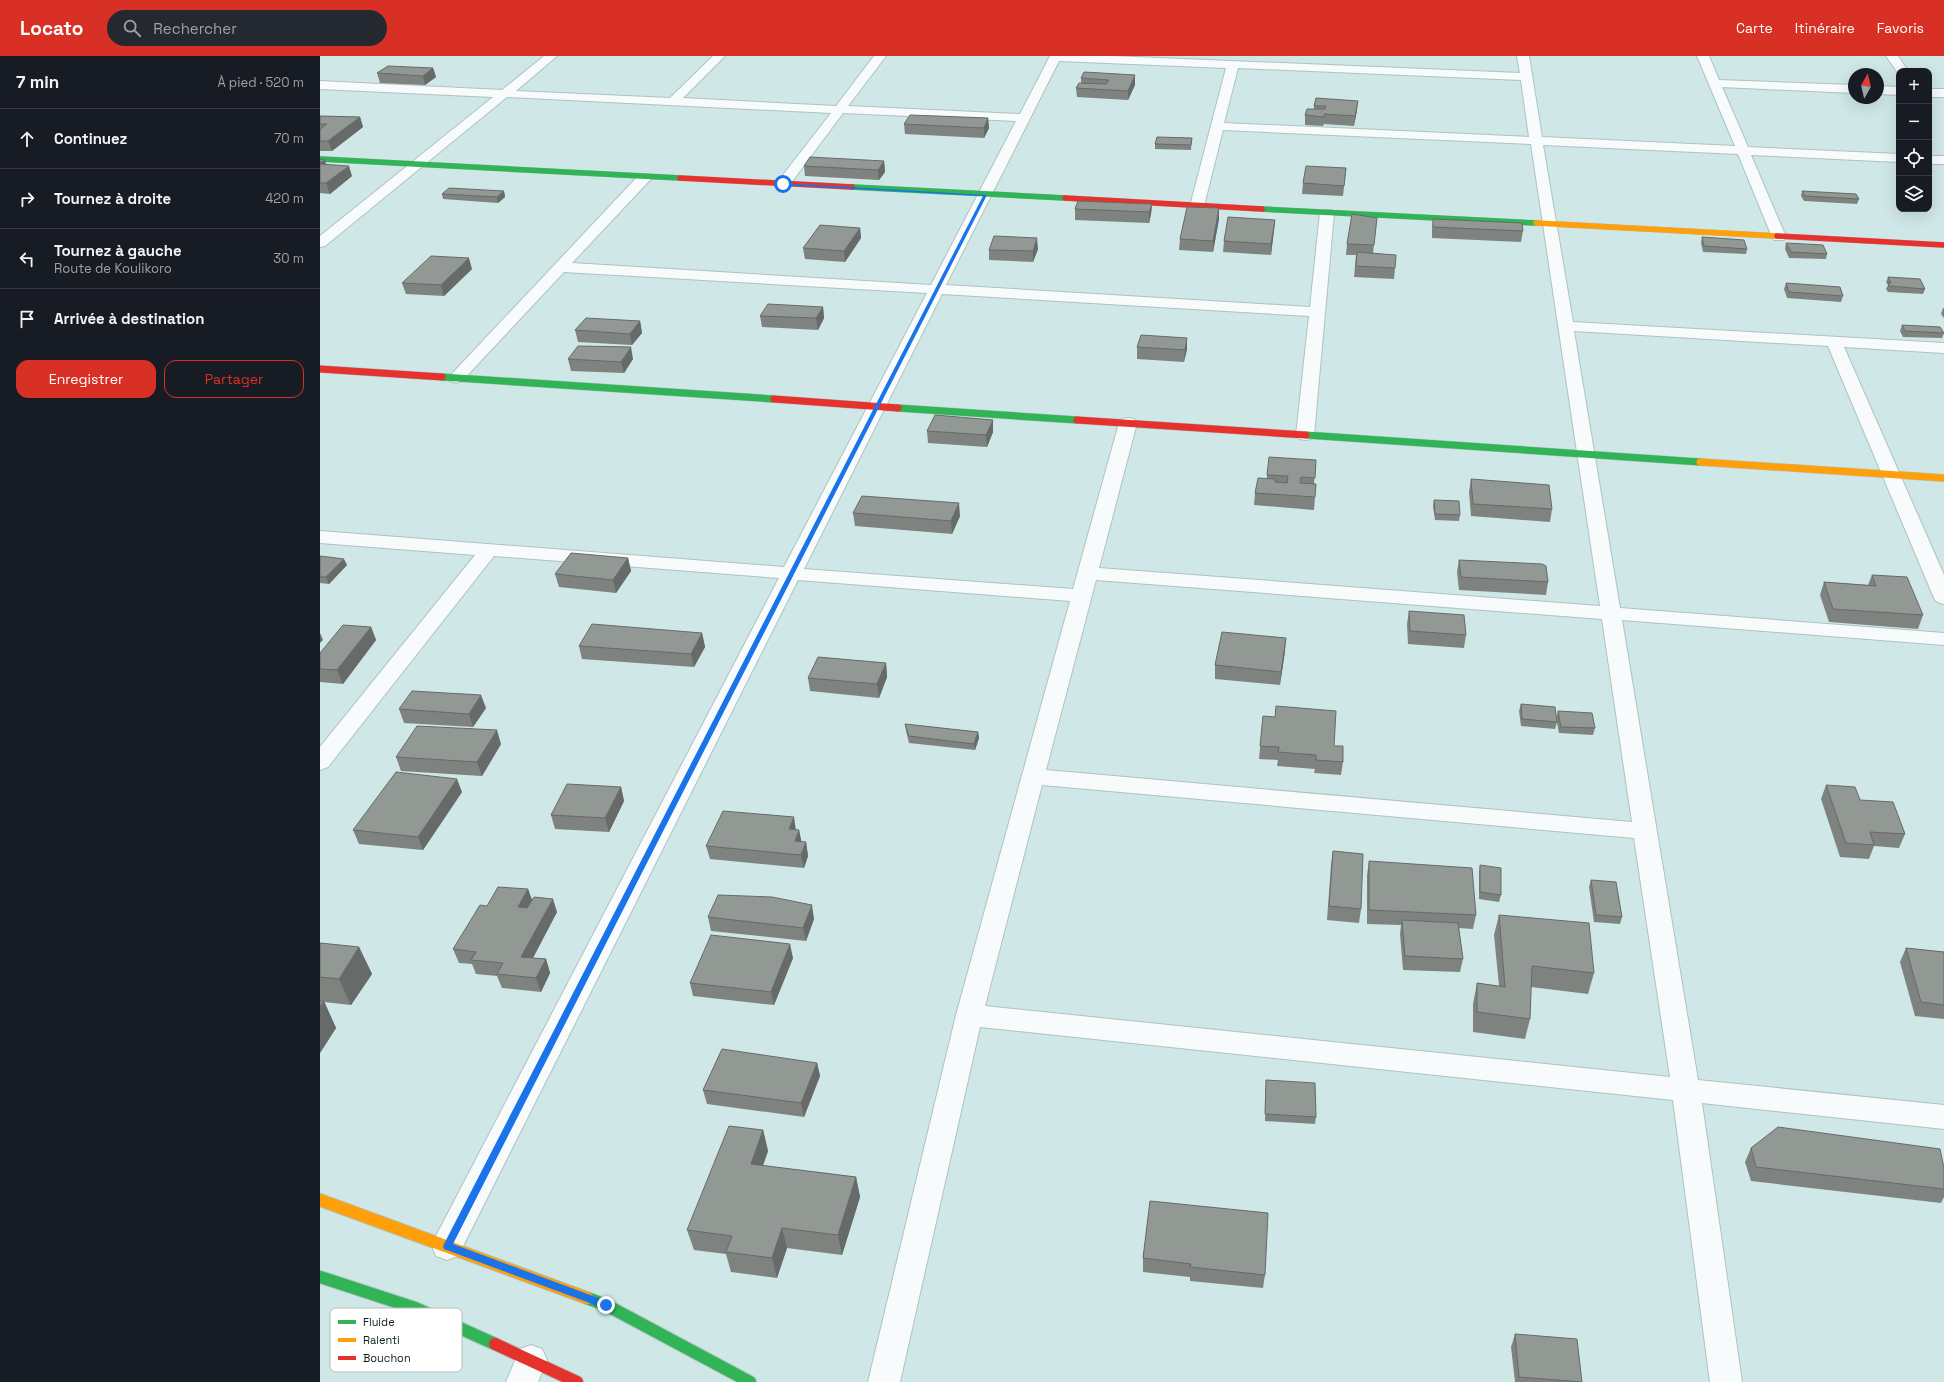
<!DOCTYPE html>
<html lang="fr">
<meta charset="utf-8">
<style>
:root{--surface:#171b24;--page:#242831;--text:#f1f3f6;--muted:#9ea1a6;--line:#363941;--accent:#d93025}
body{margin:0;font-family:"Space Grotesk",sans-serif;background:var(--page);color:var(--text)}
.controls{position:absolute;right:12px;top:12px;display:grid;overflow:hidden;border-radius:8px;box-shadow:0 4px 16px #0002}
.controls button{width:36px;height:36px;display:grid;place-items:center;padding:0;border:0;border-bottom:1px solid var(--line);background:var(--surface);color:var(--text);font:20px sans-serif}
.compass{position:absolute;left:1528px;top:12px;width:36px;height:36px;border-radius:50%;background:var(--surface);box-shadow:0 4px 16px #0002;rotate:8deg}
.stop{position:absolute;width:12px;height:12px;margin:-9px;border:3px solid #1a73e8;border-radius:50%;background:#fff}
.stop.end{background:#1a73e8;border-color:#fff;box-shadow:0 1px 4px #0008}
.list{margin:0;padding:0;list-style:none}
h2{display:flex;justify-content:space-between;align-items:center;height:52px;margin:0;padding:0 16px;font-size:17px}
h2 small{font-size:13px;font-weight:400;color:var(--muted)}
.list li{display:grid;grid-template-columns:26px 1fr auto;gap:12px;align-items:center;box-sizing:border-box;height:60px;padding:0 16px;border-top:1px solid var(--line)}
.list b{display:block;font-size:15px;white-space:nowrap}
.list p{margin:0;font-size:13px;white-space:nowrap;color:var(--muted)}
.list em{font-size:13px;font-style:normal;color:var(--muted)}
.actions{display:flex;gap:8px;padding:12px 16px}
.actions a{flex:1;padding:9px 0;border:1px solid var(--accent);border-radius:12px;text-align:center;font-size:14px;color:var(--accent)}
.actions .main{background:var(--accent);color:#fff}
.icon{flex:none;width:22px;height:22px;fill:none;stroke:currentColor;stroke-width:2;stroke-linecap:round;stroke-linejoin:round}
.map{position:relative;flex:none;width:1624px;height:1326px;overflow:hidden}
header{display:flex;align-items:center;gap:24px;box-sizing:border-box;height:56px;padding:0 20px;background:var(--accent);color:#fff}
header strong{font-size:19px}
nav{display:flex;gap:22px;margin-inline-start:auto;font-size:14px}
.search{width:280px;height:36px;background:var(--page);display:flex;align-items:center;gap:10px;box-sizing:border-box;padding:0 14px;border-radius:22px;color:var(--muted);font-size:15px}
main{display:flex}
aside{flex:1;background:var(--surface)}
.map>svg:first-child{display:block}
.lines{fill:none;stroke-linecap:round;stroke-linejoin:round}
.street-casing{stroke:#afc2c1;stroke-width:2}
.fast-far2-casing{stroke:#afc2c1;stroke-width:6}
.fast-far1-casing{stroke:#afc2c1;stroke-width:8}
.fast-casing{stroke:#afc2c1;stroke-width:14}
.slow-far2-casing{stroke:#afc2c1;stroke-width:6}
.slow-far1-casing{stroke:#afc2c1;stroke-width:8}
.slow-casing{stroke:#afc2c1;stroke-width:14}
.jam-far2-casing{stroke:#afc2c1;stroke-width:6}
.jam-far1-casing{stroke:#afc2c1;stroke-width:8}
.jam-casing{stroke:#afc2c1;stroke-width:14}
.street{fill:#f8fbfb;fill-rule:evenodd}
.fast-far2{stroke:#30b455;stroke-width:5.5}
.fast-far1{stroke:#30b455;stroke-width:7}
.fast{stroke:#30b455;stroke-width:12}
.slow-far2{stroke:#ff9f0a;stroke-width:5.5}
.slow-far1{stroke:#ff9f0a;stroke-width:7}
.slow{stroke:#ff9f0a;stroke-width:12}
.jam-far2{stroke:#e5322d;stroke-width:5.5}
.jam-far1{stroke:#e5322d;stroke-width:7}
.jam{stroke:#e5322d;stroke-width:12}
.wall{fill:#7e837f}
.shaded-wall{fill:#666a68}
.building{fill:#929894;stroke:#666a68}
.route{fill:#1a73e8}
.key{fill:#fff;stroke:#b7bcbc;stroke-width:1}
.key-label{font-size:11px;fill:#0e1f1e}
</style>
<header>
<strong>Locato</strong>
<div class="search"><svg class="icon" aria-label="search" viewBox="0 0 24 24"><circle cx="10" cy="10" r="6"/><path d="M15 15l6 6"/></svg>Rechercher</div>
<nav><a>Carte</a><a>Itinéraire</a><a>Favoris</a></nav>
</header>
<main>
<aside>
<h2>7 min<small>À pied · 520 m</small></h2>
<ul class="list">
<li><svg class="icon" aria-label="ahead" viewBox="0 0 24 24"><path d="M12 20V5M6 11l6-6 6 6"/></svg><div><b>Continuez</b></div><em>70 m</em></li>
<li><svg class="icon" aria-label="right" viewBox="0 0 24 24"><path d="M7 20v-9h11M14 6l5 5-5 5"/></svg><div><b>Tournez à droite</b></div><em>420 m</em></li>
<li><svg class="icon" aria-label="left" viewBox="0 0 24 24"><path d="M17 20v-9H6M10 6l-5 5 5 5"/></svg><div><b>Tournez à gauche</b><p>Route de Koulikoro</p></div><em>30 m</em></li>
<li><svg class="icon" aria-label="arrive" viewBox="0 0 24 24"><path d="M6 21V4h12l-3 4 3 4H6"/></svg><div><b>Arrivée à destination</b></div></li>
</ul>
<div class="actions"><a class="main">Enregistrer</a><a>Partager</a></div>
</aside>
<div class="map">
<svg width="1624" height="1326" viewBox="0 0 1624 1326">
<rect width="100%" height="100%" fill="#cfe7e6"/>
<g class="lines">
<g class="street-casing">
<g id="street">
<path d="M224 0H237L196 35 350 42 393 0H405L363 42 516 50 554 0H566L528 50 700 58 730 0H792L1200 17 1197 0H1209L1222 81 1415 90 1377 0H1389L1399 24 1534 29V37L1402 31 1428 91 1579 98V106L1431 99 1466 181 1464 184H1454L1452 181 1418 98 1223 89 1253 266 1624 287V297L1524 291 1624 519V548L1617 546 1614 542 1508 290 1254 275 1300 552 1624 577V589L1302 564 1378 1024 1624 1049V1073L1382 1047 1422 1326H1390L1353 1044 660 971 580 1326H548L636 959 750 545 478 524 138 1200 127 1204 116 1200 112 1190 116 1180 459 522 174 500 8 711 0 714V691L155 499 0 487V475L464 511 607 237 244 216 142 325 136 327 130 325 128 322 320 118H330L332 121 330 124 252 207 611 229 696 65 523 57 468 131H458L456 128 511 57 187 41 5 190 0 191V180L173 41 0 33V25L182 34ZM739 5 906 12 870 150 872 153H882L884 150 903 74 1211 88 1280 550 779 512 817 367 814 363 808 362 802 363 799 367 753 533 484 513 622 238 989 260 976 379 979 383 985 384 991 383 994 379 1014 157 1012 154H1002L1000 157 990 251 626 229ZM918 12 1201 24 1209 81 904 67ZM776 524 1282 563 1312 766 726 714ZM722 729 1314 782 1350 1021 665 950Z"/>
<polygon points="1566,0 1578,0 1588,15 1579,15 1578,17"/>
<polygon points="1558,30 1579,31 1579,39 1558,38"/>
<rect x="1609" y="33" width="15" height="8"/>
<rect x="1609" y="100" width="15" height="8"/>
<polygon points="211,1289 222,1293 227,1304 218,1326 186,1326 200,1293"/>
</g>
</g>
<g class="fast-far2-casing">
<g id="fast-far2">
<polyline points="0,103 360,122"/>
<polyline points="532,131 745,142"/>
<polyline points="942,153 1216,167"/>
</g>
</g>
<g class="fast-far1-casing">
<g id="fast-far1">
<polyline points="122,321 454,343"/>
<polyline points="578,352 757,364"/>
<polyline points="986,379 1380,406"/>
</g>
</g>
<g class="fast-casing">
<g id="fast">
<polyline points="0,1221 95,1252 175,1288"/>
<polyline points="267,1242 286,1249 430,1326"/>
</g>
</g>
<g class="slow-far2-casing">
<polyline id="slow-far2" points="1216,167 1457,180"/>
</g>
<g class="slow-far1-casing">
<polyline id="slow-far1" points="1380,406 1624,422"/>
</g>
<g class="slow-casing">
<polyline id="slow" points="0,1144 267,1242"/>
</g>
<g class="jam-far2-casing">
<g id="jam-far2">
<polyline points="360,122 532,131"/>
<polyline points="745,142 942,153"/>
<polyline points="1457,180 1624,189"/>
</g>
</g>
<g class="jam-far1-casing">
<g id="jam-far1">
<polyline points="0,313 122,321"/>
<polyline points="454,343 578,352"/>
<polyline points="757,364 986,379"/>
</g>
</g>
<g class="jam-casing">
<polyline id="jam" points="175,1288 257,1326"/>
</g>
<use href="#street" class="street"/>
<use href="#fast-far2" class="fast-far2"/>
<use href="#fast-far1" class="fast-far1"/>
<use href="#fast" class="fast"/>
<use href="#slow-far2" class="slow-far2"/>
<use href="#slow-far1" class="slow-far1"/>
<use href="#slow" class="slow"/>
<use href="#jam-far2" class="jam-far2"/>
<use href="#jam-far1" class="jam-far1"/>
<use href="#jam" class="jam"/>
</g>
<g class="wall">
<polygon points="113,12 116,21 105,29 60,27 57,17"/>
<polygon points="764,16 815,29 808,44 757,41 756,32 761,27 761,22"/>
<polygon points="996,42 1037,54 1034,70 1004,68 1003,70 985,69 985,59 994,53 994,50"/>
<polygon points="0,60 40,61 43,71 12,95 0,95"/>
<polygon points="668,62 669,72 664,82 585,78 584,68"/>
<polygon points="872,82 871,94 835,93 835,88"/>
<polygon points="0,103 7,109 32,120 10,138 0,137"/>
<polygon points="564,105 565,116 559,124 485,120 484,110"/>
<polygon points="1026,112 1023,140 982,138 983,127"/>
<polygon points="184,135 185,141 178,147 123,143 122,138"/>
<polygon points="1482,135 1539,143 1537,148 1484,145 1481,140"/>
<polygon points="832,148 831,158 829,167 755,164 755,153"/>
<polygon points="1057,162 1053,197 1075,212 1074,223 1034,221 1036,199 1026,199 1027,188"/>
<polygon points="899,163 893,196 859,194 860,183"/>
<polygon points="1113,163 1203,175 1201,186 1112,182 1112,174"/>
<polygon points="955,164 954,174 951,199 903,196 904,185"/>
<polygon points="540,172 541,182 525,206 485,203 483,192"/>
<polygon points="1382,181 1427,193 1426,198 1383,196 1381,187"/>
<polygon points="1466,187 1507,198 1506,203 1469,202 1465,193"/>
<polygon points="718,193 713,206 669,204 669,194"/>
<polygon points="152,213 124,240 86,238 82,227"/>
<polygon points="1568,221 1605,233 1603,238 1568,236 1566,233 1568,229 1566,226"/>
<polygon points="1466,227 1523,240 1521,246 1467,242 1464,233"/>
<polygon points="503,251 504,262 498,274 442,271 440,260"/>
<polygon points="1623,252 1624,252 1624,262 1621,258"/>
<polygon points="320,265 322,277 312,289 258,286 255,274"/>
<polygon points="1582,269 1624,277 1622,282 1583,281 1580,275"/>
<polygon points="867,282 867,293 864,306 817,303 817,291"/>
<polygon points="248,303 313,303 304,317 251,315"/>
<polygon points="673,364 673,376 667,391 608,387 607,375"/>
<polygon points="996,404 994,428 996,428 994,454 934,449 935,437 947,422 947,419"/>
<polygon points="1151,423 1232,453 1230,466 1151,460 1149,436"/>
<polygon points="1114,444 1140,459 1139,465 1115,464 1113,450"/>
<polygon points="533,457 640,460 632,478 535,470"/>
<polygon points="0,500 27,509 9,528 0,527"/>
<polygon points="308,502 311,515 296,537 239,531 235,518"/>
<polygon points="1139,504 1228,526 1226,539 1139,534 1137,516"/>
<polygon points="1552,519 1603,559 1598,573 1509,566 1500,539 1504,526 1548,529"/>
<polygon points="1089,555 1146,579 1144,592 1088,588 1087,568"/>
<polygon points="51,571 56,584 23,628 0,626 0,597"/>
<polygon points="382,577 385,591 374,611 262,603 259,590"/>
<polygon points="965,595 960,629 895,623 895,609"/>
<polygon points="566,607 567,621 559,642 490,635 488,622"/>
<polygon points="1201,648 1237,666 1235,673 1201,670 1199,655"/>
<polygon points="166,652 153,671 84,667 79,653"/>
<polygon points="1238,655 1275,672 1273,679 1239,677 1236,662"/>
<polygon points="943,660 1014,690 1023,706 1021,719 994,717 995,713 957,710 958,704 939,703"/>
<polygon points="585,668 658,676 659,682 655,694 589,687 586,675"/>
<polygon points="181,688 162,720 81,715 76,701"/>
<polygon points="1506,729 1540,744 1585,778 1579,792 1554,790 1549,803 1520,801 1501,743"/>
<polygon points="301,731 304,745 289,776 235,773 231,759"/>
<polygon points="142,736 103,794 39,788 33,774"/>
<polygon points="476,774 479,774 481,786 486,786 488,800 484,812 390,803 386,790"/>
<polygon points="1013,795 1041,853 1039,867 1007,864 1011,809"/>
<polygon points="1049,805 1156,859 1153,873 1139,872 1143,903 1140,916 1083,914 1080,878 1081,869 1047,868 1047,819"/>
<polygon points="1160,809 1181,839 1179,846 1159,843 1159,816"/>
<polygon points="1271,824 1302,861 1300,868 1274,866 1269,831"/>
<polygon points="208,833 212,844 237,856 213,902 226,903 230,917 221,936 182,932 177,920 156,918 152,908 139,907 133,893 167,850"/>
<polygon points="1179,859 1274,917 1268,938 1211,931 1210,963 1205,983 1153,976 1153,948 1157,927 1179,930 1174,879"/>
<polygon points="388,861 494,863 486,885 391,875"/>
<polygon points="0,887 39,891 52,918 31,949 4,946 16,972 0,997"/>
<polygon points="1586,892 1624,896 1624,963 1595,960 1580,906"/>
<polygon points="473,902 454,949 373,940 370,927"/>
<polygon points="497,1007 500,1020 484,1061 387,1048 383,1034"/>
<polygon points="946,1024 996,1061 995,1068 945,1065"/>
<polygon points="443,1074 448,1095 443,1110 536,1121 540,1141 522,1199 467,1192 457,1222 411,1216 406,1198 374,1194 367,1174"/>
<polygon points="1431,1092 1624,1112 1624,1141 1621,1147 1431,1125 1425,1106"/>
<polygon points="830,1145 945,1219 943,1232 870,1225 870,1221 823,1216 823,1202"/>
<polygon points="1195,1278 1262,1326 1195,1326 1191,1291"/>
</g>
<g class="shaded-wall">
<polygon points="113,12 116,21 105,29 103,20"/>
<polygon points="815,19 815,29 808,44 808,35"/>
<polygon points="1038,45 1037,54 1034,70 1035,60"/>
<polygon points="40,61 43,71 12,95 8,85"/>
<polygon points="668,62 669,72 664,82 664,72"/>
<polygon points="5,104 8,114 0,111 0,107"/>
<polygon points="564,105 565,116 559,124 558,114"/>
<polygon points="29,110 32,120 10,138 6,127"/>
<polygon points="184,135 185,141 178,147 177,141"/>
<polygon points="832,148 831,158 829,167 829,156"/>
<polygon points="899,152 899,163 893,196 893,185"/>
<polygon points="955,164 954,174 951,199 951,188"/>
<polygon points="540,172 541,182 525,206 524,195"/>
<polygon points="717,182 718,193 713,206 713,195"/>
<polygon points="149,202 152,213 124,240 121,229"/>
<polygon points="503,251 504,262 498,274 496,262"/>
<polygon points="320,265 322,277 312,289 310,278"/>
<polygon points="867,282 867,293 864,306 865,294"/>
<polygon points="311,291 313,303 304,317 301,306"/>
<polygon points="673,364 673,376 667,391 666,379"/>
<polygon points="639,447 640,460 632,478 631,465"/>
<polygon points="308,502 311,515 296,537 293,524"/>
<polygon points="24,503 27,509 9,528 6,521"/>
<polygon points="51,571 56,584 23,628 17,614"/>
<polygon points="0,577 3,584 0,587"/>
<polygon points="382,577 385,591 374,611 371,598"/>
<polygon points="966,582 965,595 960,629 961,616"/>
<polygon points="566,607 567,621 559,642 557,628"/>
<polygon points="161,639 166,652 153,671 149,658"/>
<polygon points="177,674 181,688 162,720 157,706"/>
<polygon points="658,676 659,682 655,694 654,688"/>
<polygon points="137,723 142,736 103,794 98,781"/>
<polygon points="301,731 304,745 289,776 285,762"/>
<polygon points="474,761 476,775 469,773"/>
<polygon points="479,774 482,788 477,799 475,785"/>
<polygon points="486,786 488,800 484,812 481,799"/>
<polygon points="208,833 213,847 203,864 198,851"/>
<polygon points="233,843 237,856 206,915 201,901"/>
<polygon points="492,849 494,863 486,885 483,872"/>
<polygon points="470,888 473,902 454,949 451,936"/>
<polygon points="39,891 52,918 31,949 19,923"/>
<polygon points="226,903 230,917 221,936 216,922"/>
<polygon points="4,945 16,972 0,997 0,951"/>
<polygon points="497,1007 500,1020 484,1061 481,1047"/>
<polygon points="443,1074 448,1095 436,1128 431,1108"/>
<polygon points="536,1121 540,1141 522,1199 518,1179"/>
<polygon points="462,1172 467,1192 457,1222 452,1202"/>
</g>
<g class="building">
<polygon points="68,10 113,12 103,20 57,17"/>
<polygon points="764,16 815,19 808,35 756,32 759,27 786,28 789,24 761,22"/>
<polygon points="996,42 1038,45 1035,60 1004,58 1004,61 985,59 987,53 1005,53 1006,50 994,50"/>
<polygon points="590,59 668,62 664,72 584,68"/>
<polygon points="0,60 40,61 8,85 0,85 0,73 7,68 0,68"/>
<polygon points="837,81 872,82 871,89 835,88"/>
<polygon points="490,101 564,105 558,114 484,110"/>
<polygon points="0,103 5,104 0,107"/>
<polygon points="0,108 29,110 6,127 0,127"/>
<polygon points="986,110 1026,112 1024,130 983,127"/>
<polygon points="129,132 184,135 177,141 122,138"/>
<polygon points="1482,135 1536,138 1539,143 1485,140"/>
<polygon points="758,145 832,148 829,156 755,153"/>
<polygon points="867,151 899,152 893,185 860,183"/>
<polygon points="1032,158 1057,162 1054,189 1027,188"/>
<polygon points="908,161 955,164 951,188 904,185"/>
<polygon points="1113,163 1202,167 1203,175 1113,171"/>
<polygon points="500,169 540,172 524,195 483,192"/>
<polygon points="674,180 717,182 713,195 669,194"/>
<polygon points="1382,181 1424,184 1427,193 1384,190"/>
<polygon points="1466,187 1503,189 1507,198 1471,196"/>
<polygon points="1037,196 1076,199 1075,212 1036,210"/>
<polygon points="111,200 149,202 121,229 82,227"/>
<polygon points="1568,221 1600,223 1605,233 1569,230 1568,227 1571,227"/>
<polygon points="1466,227 1520,231 1523,240 1469,236"/>
<polygon points="448,248 503,251 496,262 440,260"/>
<polygon points="266,262 320,265 310,278 255,274"/>
<polygon points="1582,269 1620,271 1624,277 1585,275"/>
<polygon points="821,279 867,282 865,294 817,291"/>
<polygon points="258,290 311,291 301,306 248,303"/>
<polygon points="615,359 673,364 666,379 607,375"/>
<polygon points="949,401 996,404 995,422 981,421 980,427 996,428 995,441 935,437 938,422 955,423 955,426 967,427 968,420 947,419"/>
<polygon points="1151,423 1229,429 1232,453 1153,448"/>
<polygon points="542,440 639,447 631,465 533,457"/>
<polygon points="1114,444 1139,445 1140,459 1115,458"/>
<polygon points="251,497 308,502 293,524 235,518"/>
<polygon points="0,500 24,503 6,521 0,521"/>
<polygon points="1139,504 1222,508 1226,510 1228,526 1141,521"/>
<polygon points="1552,519 1587,521 1603,559 1513,553 1504,526 1556,530"/>
<polygon points="1089,555 1144,559 1146,579 1090,575"/>
<polygon points="272,568 382,577 371,598 259,590"/>
<polygon points="23,569 51,571 17,614 0,613 0,597"/>
<polygon points="902,576 966,582 961,616 895,609"/>
<polygon points="498,601 566,607 557,628 488,622"/>
<polygon points="92,635 161,639 149,658 79,653"/>
<polygon points="1201,648 1235,651 1237,666 1202,663"/>
<polygon points="956,650 1016,655 1014,690 1023,690 1023,706 996,704 996,699 958,696 959,691 940,690 943,660 955,661"/>
<polygon points="1238,655 1272,657 1275,672 1241,671"/>
<polygon points="585,668 658,676 654,688 589,680"/>
<polygon points="97,670 177,674 157,706 76,701"/>
<polygon points="76,716 137,723 98,781 33,774"/>
<polygon points="247,728 301,731 285,762 231,759"/>
<polygon points="1506,729 1535,731 1540,744 1573,746 1585,778 1550,776 1554,789 1526,787"/>
<polygon points="403,755 474,761 469,773 479,774 475,785 486,786 481,799 386,790"/>
<polygon points="1013,795 1043,798 1041,853 1009,850"/>
<polygon points="1049,805 1152,812 1156,859 1049,854"/>
<polygon points="1160,809 1181,812 1181,839 1160,836"/>
<polygon points="1271,824 1296,826 1302,861 1276,859"/>
<polygon points="178,831 208,833 198,851 207,852 214,841 233,843 201,901 226,903 216,922 177,918 183,907 151,904 156,896 133,893 160,849 167,850"/>
<polygon points="398,839 452,841 492,849 483,872 388,861"/>
<polygon points="1179,859 1269,867 1274,917 1212,910 1210,963 1157,956 1157,927 1185,931"/>
<polygon points="1082,864 1138,867 1143,903 1085,900"/>
<polygon points="391,879 470,888 451,936 370,927"/>
<polygon points="0,887 39,891 19,923 0,921"/>
<polygon points="1586,892 1624,896 1624,949 1601,946"/>
<polygon points="0,945 4,945 0,951"/>
<polygon points="402,993 497,1007 481,1047 383,1034"/>
<polygon points="946,1024 995,1027 996,1061 945,1058"/>
<polygon points="409,1070 443,1074 431,1108 536,1121 518,1179 462,1172 452,1202 406,1196 412,1180 367,1174"/>
<polygon points="1458,1071 1620,1093 1624,1112 1624,1133 1436,1111 1431,1092"/>
<polygon points="830,1145 948,1157 945,1219 870,1211 871,1208 823,1202"/>
<polygon points="1195,1278 1257,1283 1262,1326 1199,1321"/>
</g>
<polygon class="route" points="461,127 667,139 133,1188 289,1246 290,1249 289,1252 286,1253 124,1193 123,1190 663,140 463,129"/>
<rect x="10" y="1252" width="132" height="64" rx="6" class="key"/>
<rect x="18" y="1264" width="18" height="4" fill="#30b455"/>
<rect x="18" y="1282" width="18" height="4" fill="#ff9f0a"/>
<rect x="18" y="1300" width="18" height="4" fill="#e5322d"/>
<g class="key-label">
<text x="43" y="1270">Fluide</text>
<text x="43" y="1288">Ralenti</text>
<text x="43" y="1306">Bouchon</text>
</g>
</svg>
<div class="controls">
<button>+</button>
<button>−</button>
<button><svg class="icon" aria-label="locate" viewBox="0 0 24 24"><circle cx="12" cy="12" r="6"/><path d="M12 2v4M12 18v4M2 12h4M18 12h4"/></svg></button>
<button><svg class="icon" aria-label="layers" viewBox="0 0 24 24"><path d="M12 4l9 5-9 5-9-5zM3 14l9 5 9-5"/></svg></button>
</div>
<svg class="compass" viewBox="-18 -18 36 36"><path d="M0-13l5 13h-10z" fill="#e53935"/><path d="M0 13l5-13h-10z" fill="#9ea1a6"/></svg>
<div class="stop" style="left:463px;top:128px"></div>
<div class="stop end" style="left:286px;top:1249px"></div>
</div>
</main>
